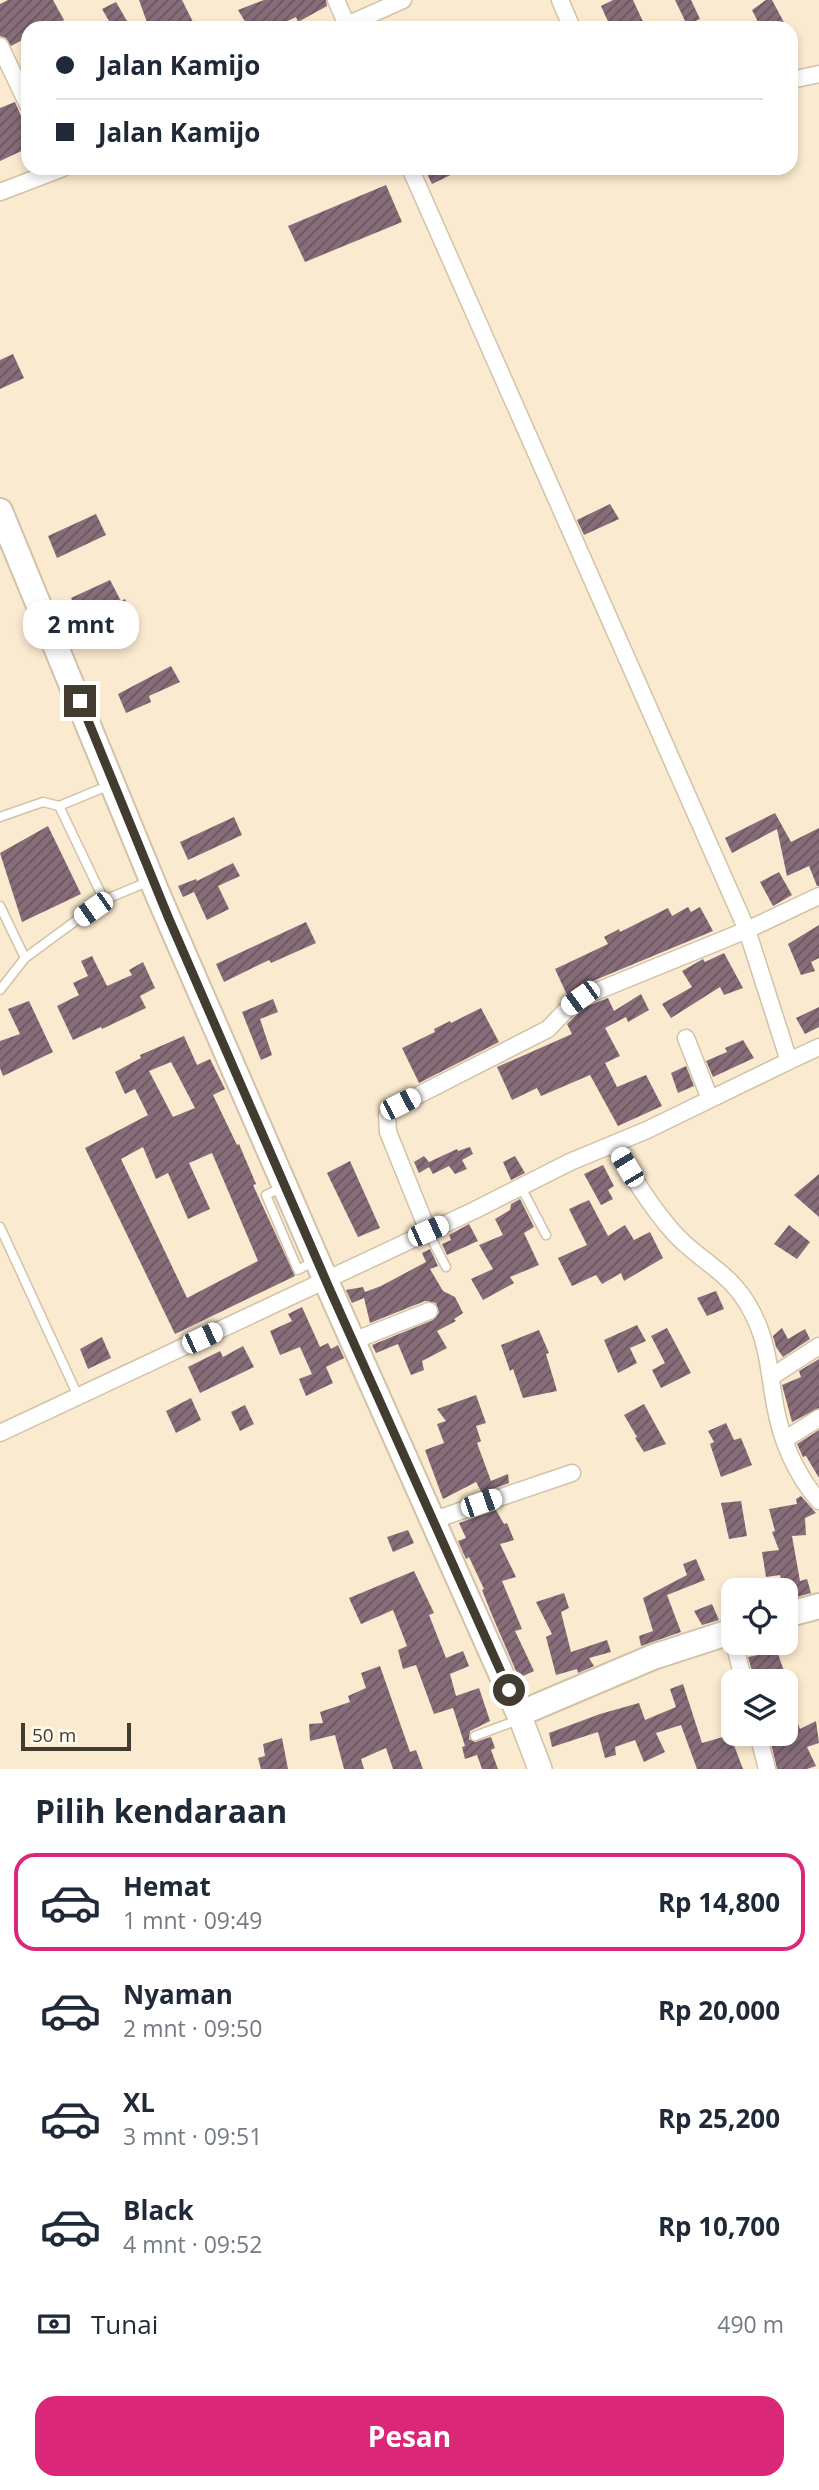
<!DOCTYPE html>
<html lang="id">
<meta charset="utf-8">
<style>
:root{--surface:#fff;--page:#f2f2f3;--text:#1f2937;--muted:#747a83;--line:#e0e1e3;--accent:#db2777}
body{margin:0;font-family:"Open Sans",sans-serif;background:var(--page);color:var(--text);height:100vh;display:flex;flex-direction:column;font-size:26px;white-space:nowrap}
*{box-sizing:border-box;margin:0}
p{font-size:23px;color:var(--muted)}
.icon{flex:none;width:38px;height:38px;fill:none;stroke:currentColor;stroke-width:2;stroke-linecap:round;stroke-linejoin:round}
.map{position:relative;height:1769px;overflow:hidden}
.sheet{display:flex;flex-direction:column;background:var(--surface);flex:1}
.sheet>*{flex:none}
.hud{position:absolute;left:21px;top:21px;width:777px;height:154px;border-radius:21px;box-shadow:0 4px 10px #0003;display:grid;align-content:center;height:154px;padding:0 35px;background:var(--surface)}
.controls{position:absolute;left:721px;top:1578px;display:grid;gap:14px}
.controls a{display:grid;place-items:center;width:77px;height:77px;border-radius:14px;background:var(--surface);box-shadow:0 4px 10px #0003;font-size:35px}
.scale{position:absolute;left:21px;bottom:18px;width:110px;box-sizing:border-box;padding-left:7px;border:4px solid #413b30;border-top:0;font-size:19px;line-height:24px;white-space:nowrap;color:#413b30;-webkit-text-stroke:5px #fff9ee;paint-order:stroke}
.end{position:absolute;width:32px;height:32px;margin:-16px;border:9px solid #413b30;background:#fff;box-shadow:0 0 0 4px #fff}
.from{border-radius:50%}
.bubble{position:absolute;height:49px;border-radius:21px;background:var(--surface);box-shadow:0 4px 10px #0003;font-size:23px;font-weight:700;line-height:49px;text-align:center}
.car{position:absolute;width:21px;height:42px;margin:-21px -10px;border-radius:9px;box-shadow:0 0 5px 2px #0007;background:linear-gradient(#fff 24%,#345 0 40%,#fff 0 76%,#345 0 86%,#fff 0)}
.hud b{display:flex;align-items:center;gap:24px;height:66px;font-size:26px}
.hud b+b{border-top:2px solid var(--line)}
.hud i{width:18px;height:18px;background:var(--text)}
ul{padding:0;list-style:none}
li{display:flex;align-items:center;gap:21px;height:98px;margin:0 14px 10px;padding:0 21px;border:4px solid transparent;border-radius:21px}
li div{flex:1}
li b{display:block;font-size:26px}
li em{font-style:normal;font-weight:700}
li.on{border-color:var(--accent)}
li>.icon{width:63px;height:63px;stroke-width:1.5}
h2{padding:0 35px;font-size:32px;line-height:84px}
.pay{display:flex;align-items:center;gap:18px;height:77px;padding:0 35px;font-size:26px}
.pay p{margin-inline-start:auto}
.button{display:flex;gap:14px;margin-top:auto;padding:14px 35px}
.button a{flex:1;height:80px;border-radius:21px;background:var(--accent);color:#fff;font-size:28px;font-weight:700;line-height:80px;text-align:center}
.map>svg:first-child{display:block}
.building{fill:url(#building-hatch);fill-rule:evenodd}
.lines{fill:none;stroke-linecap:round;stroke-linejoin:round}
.lane-casing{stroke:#d1c2a8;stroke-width:11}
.street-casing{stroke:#d1c2a8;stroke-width:19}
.secondary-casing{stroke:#d1c2a8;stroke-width:26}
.primary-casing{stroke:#d1c2a8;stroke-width:28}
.lane{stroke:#fff;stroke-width:8}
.street{stroke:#fff;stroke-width:16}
.secondary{stroke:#fff;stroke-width:23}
.primary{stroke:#fff;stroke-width:24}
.route{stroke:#413b30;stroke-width:9}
</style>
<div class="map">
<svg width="819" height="1769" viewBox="0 0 819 1769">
<defs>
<pattern id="building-hatch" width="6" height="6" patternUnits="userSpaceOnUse" patternTransform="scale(1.75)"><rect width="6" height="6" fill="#876c79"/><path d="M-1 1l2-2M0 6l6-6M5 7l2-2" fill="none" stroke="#6a565e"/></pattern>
</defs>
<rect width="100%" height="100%" fill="#faeacf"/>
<path class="building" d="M 8,0 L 53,0 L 64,20 L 47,28 L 28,28 L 28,37 L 11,46 L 6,38 L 0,36 L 0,4 Z
M 139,0 L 182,0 L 196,28 L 149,28 Z
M 264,0 L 326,0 L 327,6 L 298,22 L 296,17 L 273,28 L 249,28 L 238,10 Z
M 613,0 L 633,0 L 646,28 L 611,28 L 601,6 Z
M 675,0 L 691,0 L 700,19 L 687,25 Z
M 766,0 L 772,0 L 787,28 L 761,28 L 752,10 Z
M 116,2 L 127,21 L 113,28 L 102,9 Z
M 15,102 L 28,132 L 28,148 L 0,161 L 0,108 Z
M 424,168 L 465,168 L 432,184 Z
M 386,185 L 402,222 L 305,262 L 288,226 Z
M 13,354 L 24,378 L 0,389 L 0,360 Z
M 610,504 L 619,519 L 584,535 L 577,520 Z
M 96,514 L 106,535 L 57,558 L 48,536 Z
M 110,580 L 121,601 L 125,599 L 133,616 L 83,639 L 74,624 L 82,620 L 71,598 Z
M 171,666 L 180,682 L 149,696 L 151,702 L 126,713 L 118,694 Z
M 775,813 L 791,842 L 819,828 L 819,886 L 817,886 L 809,866 L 787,876 L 777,829 L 732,853 L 725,838 Z
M 234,817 L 242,835 L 188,860 L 180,842 Z
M 48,826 L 81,894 L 22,922 L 0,853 Z
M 233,863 L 240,876 L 218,886 L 229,909 L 207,920 L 194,892 L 183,897 L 178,886 L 196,879 L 197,881 Z
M 779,872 L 792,895 L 773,906 L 760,882 Z
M 688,907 L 691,912 L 700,907 L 713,931 L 576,988 L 567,995 L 555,969 L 608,944 L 604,937 L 619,929 L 620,932 L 668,908 L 672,916 Z
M 306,922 L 316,943 L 271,963 L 269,960 L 224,982 L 216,964 Z
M 819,925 L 819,958 L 811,962 L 815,971 L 801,975 L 788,944 Z
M 724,953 L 743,988 L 724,995 L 720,987 L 671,1018 L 662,1004 L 692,987 L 682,971 L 703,959 L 705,962 Z
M 92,956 L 107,986 L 132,975 L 129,970 L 143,962 L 155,988 L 140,996 L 146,1008 L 102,1029 L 101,1027 L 73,1040 L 57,1006 L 79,995 L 73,983 L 88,976 L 81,961 Z
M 641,994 L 649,1010 L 628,1022 L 626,1017 L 605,1028 L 620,1056 L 605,1063 L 617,1087 L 646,1075 L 662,1106 L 618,1126 L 590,1075 L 541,1096 L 537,1088 L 512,1100 L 497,1067 L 572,1034 L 567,1024 L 585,1007 L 608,998 L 614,1011 Z
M 273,999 L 278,1012 L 260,1019 L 272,1055 L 261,1060 L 242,1012 Z
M 29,1001 L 53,1052 L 3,1076 L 0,1068 L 0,1041 L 20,1034 L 8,1009 Z
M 819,1007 L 819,1027 L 805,1034 L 796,1018 Z
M 481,1008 L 499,1042 L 419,1083 L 402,1048 L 435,1032 L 434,1029 L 450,1021 L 451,1023 Z
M 184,1036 L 197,1065 L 210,1059 L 225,1089 L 213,1095 L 237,1145 L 239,1144 L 256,1184 L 253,1185 L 295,1276 L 175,1334 L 85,1148 L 148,1115 L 135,1089 L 125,1094 L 115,1072 L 141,1058 L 140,1055 ZM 171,1062 L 195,1108 L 173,1117 L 149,1071 ZM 143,1147 L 156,1179 L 168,1173 L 188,1219 L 210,1209 L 189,1163 L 212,1153 L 258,1261 L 187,1298 L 121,1159 Z
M 743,1040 L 754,1058 L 713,1077 L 706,1061 L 727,1052 L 725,1048 Z
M 686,1066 L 694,1086 L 678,1093 L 671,1073 Z
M 470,1147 L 473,1154 L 462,1160 L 467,1169 L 455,1174 L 449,1166 L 433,1174 L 429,1167 L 419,1173 L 414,1162 L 424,1156 L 429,1162 L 457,1149 L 458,1151 Z
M 515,1156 L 525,1173 L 511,1180 L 503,1162 Z
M 350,1161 L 380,1228 L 358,1237 L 327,1173 Z
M 603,1165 L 614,1186 L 608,1190 L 613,1199 L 601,1205 L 584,1174 Z
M 819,1174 L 819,1217 L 794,1195 Z
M 520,1199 L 534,1227 L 524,1233 L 539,1265 L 510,1277 L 514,1283 L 483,1300 L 471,1279 L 493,1269 L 479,1245 L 503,1235 L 495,1219 L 510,1210 L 511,1204 Z
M 589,1200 L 608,1236 L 625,1225 L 634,1240 L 650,1232 L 663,1258 L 624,1281 L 621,1273 L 602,1284 L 596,1275 L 572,1286 L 558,1258 L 587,1245 L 569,1209 Z
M 469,1224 L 478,1241 L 447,1255 L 442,1244 L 451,1240 L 449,1235 Z
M 789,1225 L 810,1242 L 797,1259 L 774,1244 Z
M 430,1249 L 438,1266 L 430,1269 L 443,1291 L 455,1297 L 463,1313 L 454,1319 L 456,1321 L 437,1331 L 447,1348 L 422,1361 L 424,1370 L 411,1375 L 398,1344 L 376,1353 L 372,1345 L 433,1320 L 439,1313 L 436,1303 L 425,1301 L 370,1323 L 364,1298 L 352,1303 L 346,1290 L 363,1287 L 365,1292 L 381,1286 L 426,1262 L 422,1253 Z
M 716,1291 L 724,1309 L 707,1316 L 697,1298 Z
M 302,1307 L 320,1347 L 328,1343 L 331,1349 L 338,1345 L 344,1358 L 326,1367 L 333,1383 L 306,1396 L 299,1379 L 312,1374 L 300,1347 L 280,1355 L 270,1331 L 292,1321 L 288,1314 Z
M 637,1325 L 646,1341 L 630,1348 L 637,1363 L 618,1373 L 604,1340 Z
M 667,1328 L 691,1373 L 661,1388 L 652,1370 L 665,1363 L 651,1336 Z
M 782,1328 L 788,1339 L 805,1329 L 810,1339 L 783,1357 L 776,1347 L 773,1336 Z
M 539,1330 L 549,1353 L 546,1354 L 557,1391 L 523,1398 L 513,1369 L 510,1371 L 501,1345 Z
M 102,1337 L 111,1358 L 88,1369 L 80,1349 Z
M 243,1346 L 254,1367 L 200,1393 L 188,1367 L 220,1351 L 223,1357 Z
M 819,1359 L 819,1408 L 792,1422 L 782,1385 L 801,1377 L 799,1371 Z
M 476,1395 L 486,1423 L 476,1426 L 481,1441 L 477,1443 L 491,1481 L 508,1474 L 509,1483 L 482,1493 L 476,1482 L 443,1499 L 425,1450 L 444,1443 L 437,1424 L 446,1421 L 437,1409 Z
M 191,1398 L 201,1420 L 176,1433 L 166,1411 Z
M 644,1404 L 666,1444 L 644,1452 L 635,1438 L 637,1437 L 624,1415 Z
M 245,1405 L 254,1424 L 240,1431 L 231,1412 Z
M 726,1423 L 734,1440 L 741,1438 L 752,1465 L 721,1477 L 710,1444 L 714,1442 L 708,1431 Z
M 819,1430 L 819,1478 L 806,1456 L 803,1457 L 797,1444 Z
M 801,1496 L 816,1513 L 805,1518 L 806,1535 L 792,1536 L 800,1581 L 807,1579 L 811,1593 L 786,1600 L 786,1591 L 784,1591 L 780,1575 L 766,1577 L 762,1552 L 779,1550 L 772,1532 L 775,1531 L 769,1509 L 797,1504 L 796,1499 Z
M 741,1501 L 747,1536 L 729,1539 L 721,1503 Z
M 496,1510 L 504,1524 L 507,1523 L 514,1540 L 500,1544 L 516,1577 L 502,1581 L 522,1629 L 515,1631 L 534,1671 L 519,1678 L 492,1615 L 482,1590 L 484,1589 L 469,1557 L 466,1559 L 458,1541 L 466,1538 L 459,1523 Z
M 408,1530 L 414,1543 L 393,1552 L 387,1537 Z
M 696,1559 L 705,1580 L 667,1595 L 681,1632 L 641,1646 L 639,1636 L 653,1631 L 643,1598 L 687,1575 L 683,1564 Z
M 414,1571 L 434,1613 L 429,1615 L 446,1658 L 463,1651 L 469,1666 L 450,1674 L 456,1696 L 479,1688 L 490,1721 L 470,1731 L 469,1739 L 475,1742 L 491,1737 L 495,1748 L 491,1750 L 498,1769 L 482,1769 L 477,1755 L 465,1759 L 462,1747 L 465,1746 L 453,1708 L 434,1714 L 416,1665 L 403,1669 L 398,1650 L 407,1646 L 393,1610 L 361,1624 L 349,1598 Z
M 564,1593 L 569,1608 L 561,1612 L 571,1652 L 607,1640 L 611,1652 L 589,1658 L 594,1666 L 578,1673 L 577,1669 L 556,1675 L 546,1637 L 552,1634 L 536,1602 Z
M 712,1604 L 719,1620 L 702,1625 L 694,1611 Z
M 777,1651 L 784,1671 L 754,1678 L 748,1657 Z
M 380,1666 L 410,1752 L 416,1750 L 423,1769 L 393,1769 L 386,1748 L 361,1759 L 364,1769 L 344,1769 L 335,1735 L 310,1741 L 309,1724 L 323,1723 L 320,1712 L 350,1702 L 348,1696 L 366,1688 L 361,1673 Z
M 683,1684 L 702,1743 L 730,1735 L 743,1769 L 697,1769 L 681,1725 L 656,1733 L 665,1752 L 644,1762 L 635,1740 L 615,1747 L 616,1755 L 605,1758 L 598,1732 L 552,1747 L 549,1733 L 600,1714 L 639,1703 L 645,1720 L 676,1707 L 670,1689 Z
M 786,1694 L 800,1729 L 816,1721 L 819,1743 L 807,1747 L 816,1766 L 807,1769 L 777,1769 L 769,1734 L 786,1734 Z
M 282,1738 L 288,1769 L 261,1769 L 258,1758 L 265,1756 L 263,1744 Z"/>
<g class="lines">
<defs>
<path id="lane" d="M 0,817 L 43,802 L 59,806 L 110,785
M 104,900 L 150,881
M 0,906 L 25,958
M 0,990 L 25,958 L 104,900 L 59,806
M 521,1187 L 546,1235
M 281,1188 L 266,1195 L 298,1270 L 314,1261
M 0,1227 L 78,1396
M 428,1232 L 446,1267
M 475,1736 L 518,1720"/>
<path id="street" d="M 336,0 L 347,25 L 342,28
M 560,0 L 572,28
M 349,28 L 347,25 L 403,0
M 0,46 L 28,105
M 791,80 L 819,74
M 410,168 L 747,930 L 580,998 L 569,1007 L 548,1029 L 393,1108 L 387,1115 L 388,1132 L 428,1231
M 0,192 L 63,168
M 686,1038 L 710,1099
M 789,1061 L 819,1047
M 613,1144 C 631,1174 650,1206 674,1233 C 701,1263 731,1271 752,1312 C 768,1342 769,1372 775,1405 C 781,1440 796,1475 819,1501
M 353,1341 L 429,1311
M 771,1377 L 819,1346
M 0,1433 L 475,1210 L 570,1162 L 647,1130 L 789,1061 L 747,930 L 819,896
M 784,1440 L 819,1418
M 434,1520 L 572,1473
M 734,1643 L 744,1682
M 758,1734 L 767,1769"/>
<path id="secondary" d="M 519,1714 L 540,1769"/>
<path id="primary" d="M 0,511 L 158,895 L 330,1290 L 519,1714 L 653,1657 L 733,1631
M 786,1615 L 819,1606"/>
</defs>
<use href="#lane" class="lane-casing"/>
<use href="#street" class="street-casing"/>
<use href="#secondary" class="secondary-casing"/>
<use href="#primary" class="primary-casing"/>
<use href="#lane" class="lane"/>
<use href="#street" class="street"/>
<use href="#secondary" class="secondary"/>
<use href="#primary" class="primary"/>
</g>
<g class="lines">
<path class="route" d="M 80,701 L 169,919 L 330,1290 L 509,1690"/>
</g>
</svg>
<div class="controls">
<a><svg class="icon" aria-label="locate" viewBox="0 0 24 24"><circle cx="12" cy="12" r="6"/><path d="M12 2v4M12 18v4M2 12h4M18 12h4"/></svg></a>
<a><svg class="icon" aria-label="layers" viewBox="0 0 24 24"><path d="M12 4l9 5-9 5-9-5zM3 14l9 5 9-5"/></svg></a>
</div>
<div class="scale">50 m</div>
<i class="end from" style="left:509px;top:1690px"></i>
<i class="end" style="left:80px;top:701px"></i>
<div class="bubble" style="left:23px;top:600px;width:116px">2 mnt</div>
<i class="car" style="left:93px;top:909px;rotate:235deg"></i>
<i class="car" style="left:580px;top:998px;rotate:234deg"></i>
<i class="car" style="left:400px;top:1104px;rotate:63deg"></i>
<i class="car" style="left:627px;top:1167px;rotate:329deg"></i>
<i class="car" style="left:428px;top:1231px;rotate:66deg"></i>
<i class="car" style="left:202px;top:1338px;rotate:65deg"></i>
<i class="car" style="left:481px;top:1503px;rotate:71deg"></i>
<div class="hud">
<b><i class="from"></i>Jalan Kamijo</b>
<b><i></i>Jalan Kamijo</b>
</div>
</div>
<section class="sheet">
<h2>Pilih kendaraan</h2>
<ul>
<li class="on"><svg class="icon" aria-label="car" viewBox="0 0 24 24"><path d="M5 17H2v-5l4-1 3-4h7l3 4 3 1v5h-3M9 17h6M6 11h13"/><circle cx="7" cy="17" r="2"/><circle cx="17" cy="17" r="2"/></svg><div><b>Hemat</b><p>1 mnt · 09:49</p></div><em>Rp 14,800</em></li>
<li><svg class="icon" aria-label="car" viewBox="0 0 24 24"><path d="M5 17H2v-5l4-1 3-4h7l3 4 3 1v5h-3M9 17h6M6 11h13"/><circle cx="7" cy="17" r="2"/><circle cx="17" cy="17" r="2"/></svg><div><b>Nyaman</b><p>2 mnt · 09:50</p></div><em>Rp 20,000</em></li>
<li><svg class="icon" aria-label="car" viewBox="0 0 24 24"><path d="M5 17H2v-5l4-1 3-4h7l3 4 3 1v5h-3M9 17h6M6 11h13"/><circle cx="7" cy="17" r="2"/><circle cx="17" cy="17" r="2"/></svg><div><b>XL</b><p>3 mnt · 09:51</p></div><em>Rp 25,200</em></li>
<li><svg class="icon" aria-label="car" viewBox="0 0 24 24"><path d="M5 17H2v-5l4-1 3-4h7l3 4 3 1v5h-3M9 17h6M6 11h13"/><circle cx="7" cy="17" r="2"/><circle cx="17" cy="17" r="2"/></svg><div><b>Black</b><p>4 mnt · 09:52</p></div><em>Rp 10,700</em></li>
</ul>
<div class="pay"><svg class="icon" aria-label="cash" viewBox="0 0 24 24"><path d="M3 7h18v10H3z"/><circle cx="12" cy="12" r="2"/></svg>Tunai<p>490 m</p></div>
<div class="button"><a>Pesan</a></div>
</section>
